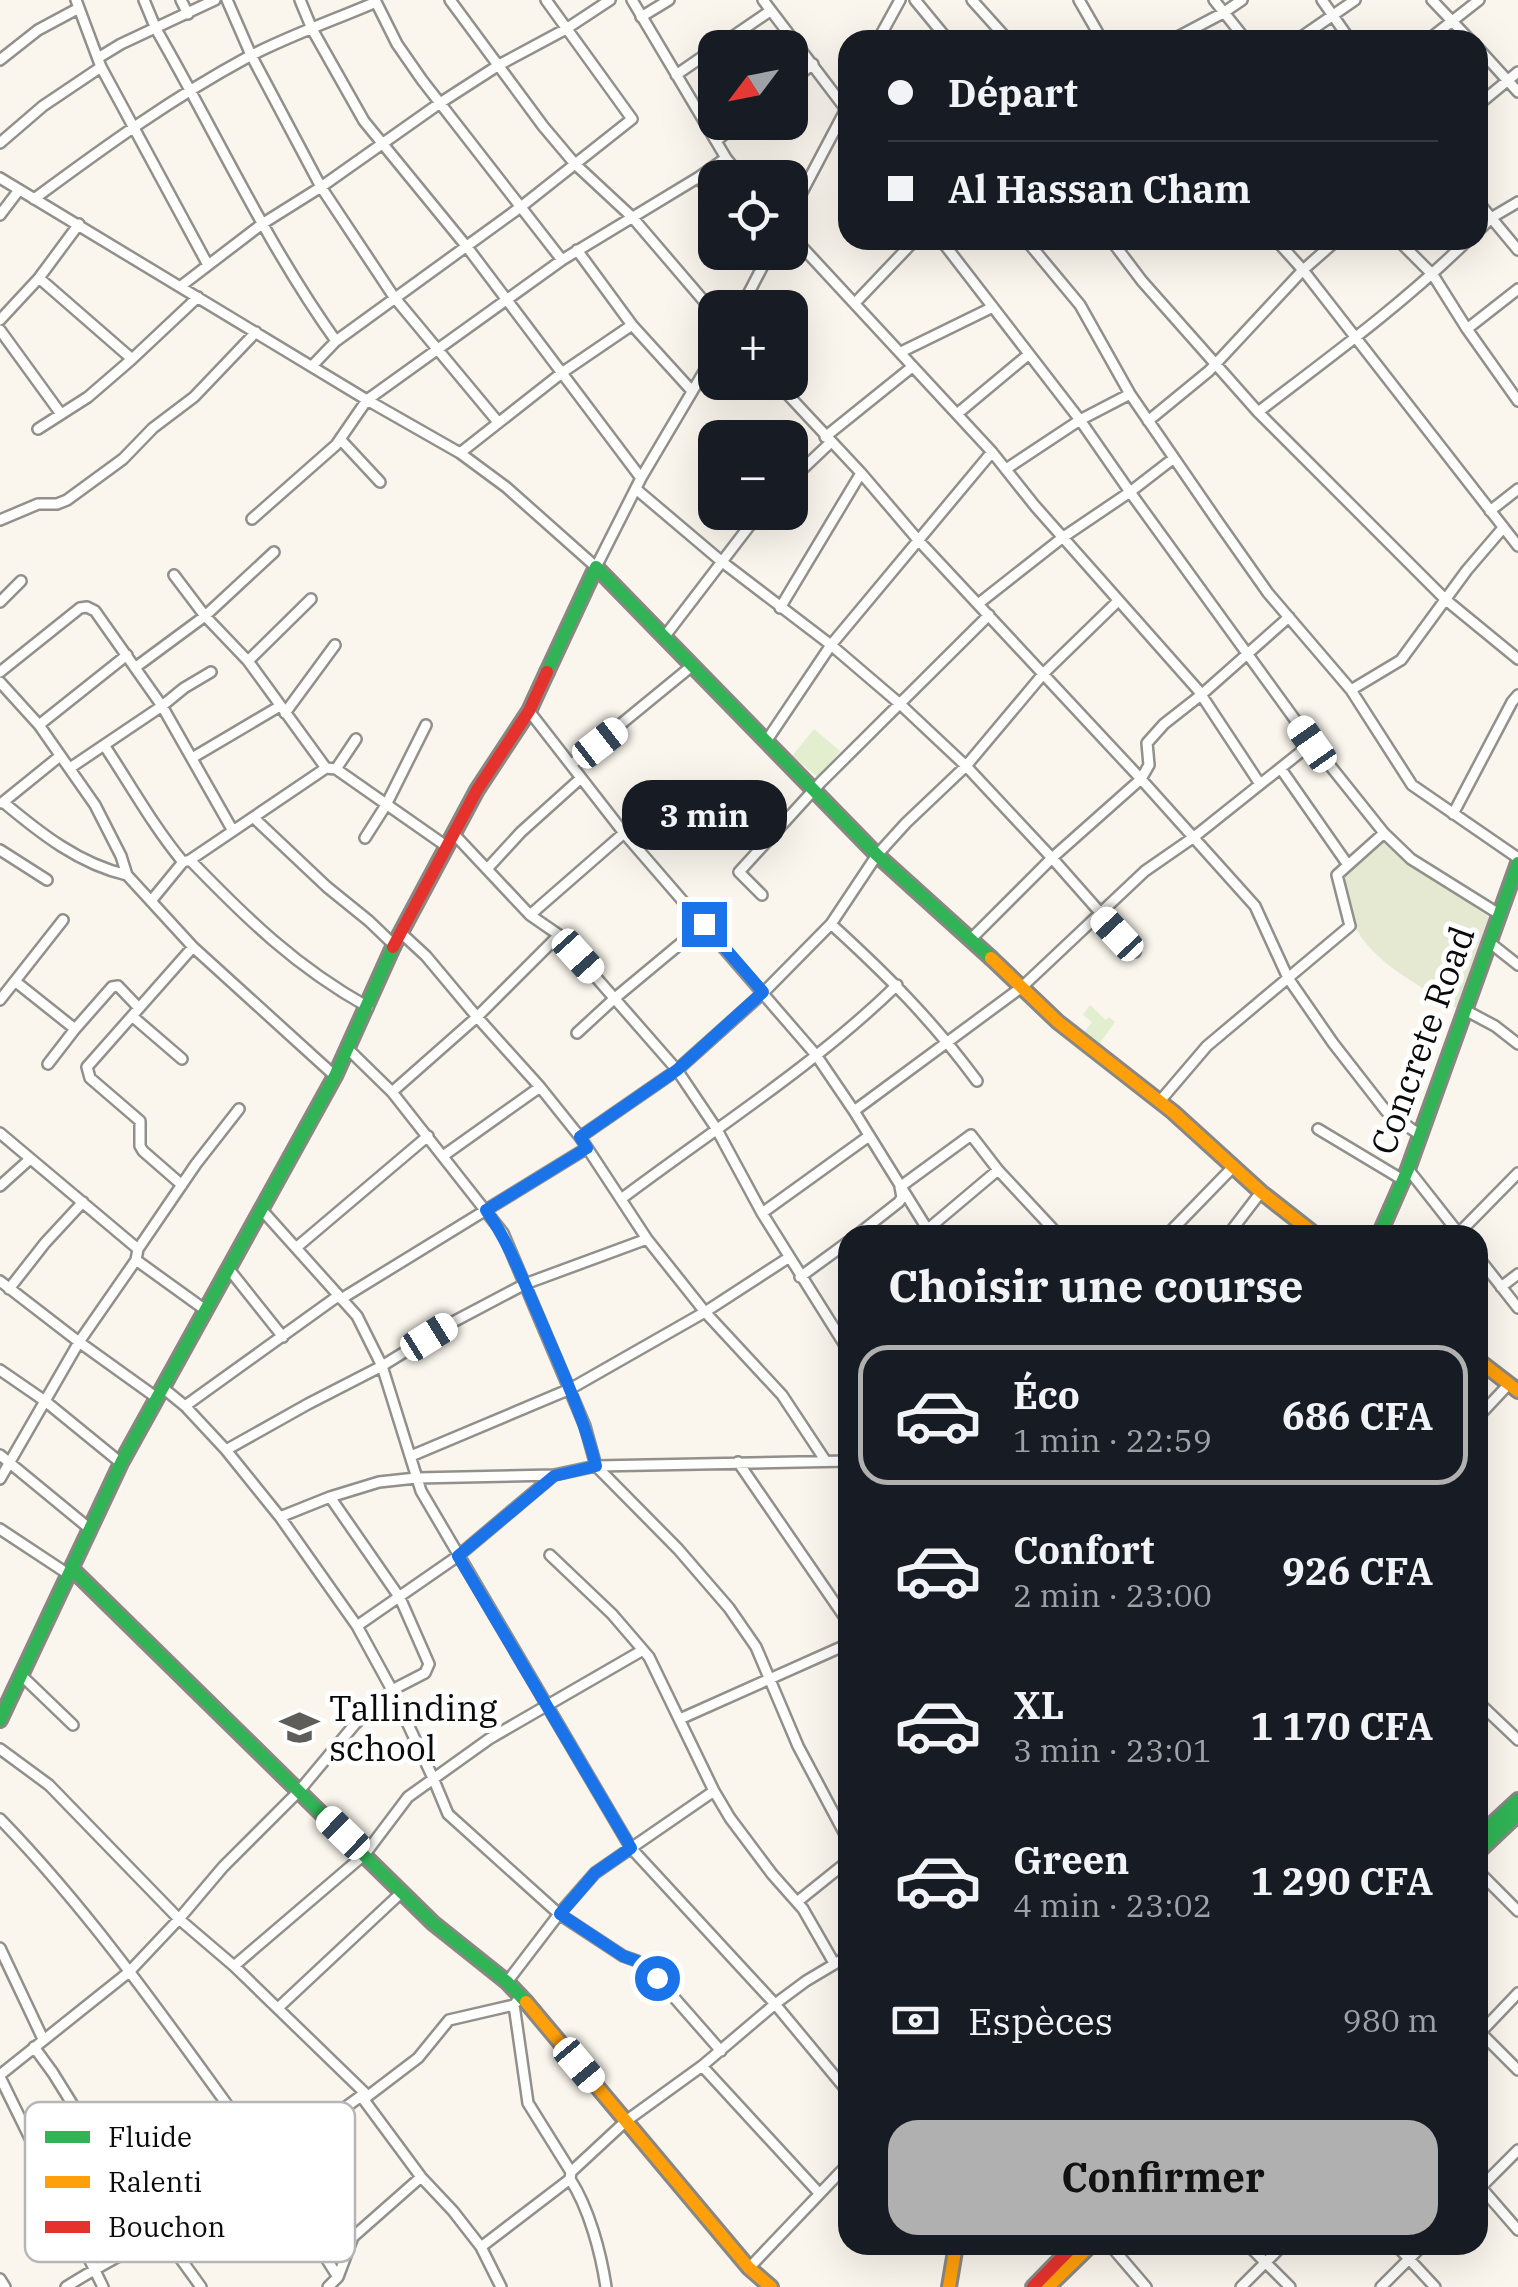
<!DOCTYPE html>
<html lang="fr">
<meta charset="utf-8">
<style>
:root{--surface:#171b24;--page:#20242c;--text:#f1f3f6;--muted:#9ea1a6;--line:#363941;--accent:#afb0af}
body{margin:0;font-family:"IBM Plex Serif",serif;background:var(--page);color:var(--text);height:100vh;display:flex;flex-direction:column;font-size:38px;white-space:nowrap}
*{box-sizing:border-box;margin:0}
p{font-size:32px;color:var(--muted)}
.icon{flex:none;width:55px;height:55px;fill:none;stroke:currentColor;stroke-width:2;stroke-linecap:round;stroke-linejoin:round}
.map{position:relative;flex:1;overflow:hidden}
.details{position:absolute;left:838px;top:1225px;width:650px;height:1030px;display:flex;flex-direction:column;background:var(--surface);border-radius:30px;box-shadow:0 10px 40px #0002}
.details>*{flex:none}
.guide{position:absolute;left:838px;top:30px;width:650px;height:220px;border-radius:30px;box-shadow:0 10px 40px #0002;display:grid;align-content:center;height:220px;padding:0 50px;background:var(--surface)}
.needle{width:65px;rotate:238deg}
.buttons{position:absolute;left:698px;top:30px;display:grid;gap:20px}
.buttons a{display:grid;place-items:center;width:110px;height:110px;border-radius:20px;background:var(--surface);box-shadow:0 10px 40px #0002;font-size:50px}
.end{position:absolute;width:45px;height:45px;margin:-22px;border:12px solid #1a73e8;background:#fff;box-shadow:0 0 0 5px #fff}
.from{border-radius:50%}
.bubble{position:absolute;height:70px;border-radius:30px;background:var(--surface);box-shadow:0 10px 40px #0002;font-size:32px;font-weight:700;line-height:70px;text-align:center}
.car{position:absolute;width:30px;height:60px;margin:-30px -15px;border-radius:12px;box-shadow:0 0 8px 2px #0007;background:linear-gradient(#fff 24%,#345 0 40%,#fff 0 76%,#345 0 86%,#fff 0)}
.guide b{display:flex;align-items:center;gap:35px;height:95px;font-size:38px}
.guide b+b{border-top:2px solid var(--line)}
.guide i{width:25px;height:25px;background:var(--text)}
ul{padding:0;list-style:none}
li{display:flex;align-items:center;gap:30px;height:140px;margin:0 20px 15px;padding:0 30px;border:5px solid transparent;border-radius:30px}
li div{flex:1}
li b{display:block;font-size:38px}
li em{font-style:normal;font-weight:700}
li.current{border-color:var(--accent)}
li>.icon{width:90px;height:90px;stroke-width:1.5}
h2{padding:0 50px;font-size:45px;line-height:120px}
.pay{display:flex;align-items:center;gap:25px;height:110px;padding:0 50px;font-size:38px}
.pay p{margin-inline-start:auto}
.cta{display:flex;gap:20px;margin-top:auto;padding:20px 50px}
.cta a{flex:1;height:115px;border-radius:30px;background:var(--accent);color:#111;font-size:40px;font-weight:700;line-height:115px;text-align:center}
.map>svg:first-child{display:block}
.green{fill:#e3eece}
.cemetery{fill:#e6e9d2}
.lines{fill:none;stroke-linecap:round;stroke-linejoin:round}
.street-casing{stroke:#92908c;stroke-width:14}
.fast-casing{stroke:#898783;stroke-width:18}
.slow-casing{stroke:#898783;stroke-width:18}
.jam-casing{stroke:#898783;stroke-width:18}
.street{stroke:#fefefc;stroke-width:9}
.fast{stroke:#30b455;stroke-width:12}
.slow{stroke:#ff9f0a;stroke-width:12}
.jam{stroke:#e5322d;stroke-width:12}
.route{stroke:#1a73e8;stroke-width:12}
.labels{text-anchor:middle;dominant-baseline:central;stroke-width:10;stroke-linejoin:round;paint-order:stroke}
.street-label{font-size:35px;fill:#0a0a0a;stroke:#fff}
.poi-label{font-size:35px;fill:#0a0a0a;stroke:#fff;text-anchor:start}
.key{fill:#fff;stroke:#b6b6b6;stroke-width:2.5}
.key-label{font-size:28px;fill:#0a0a0a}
</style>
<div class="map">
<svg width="1518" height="2287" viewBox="0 0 1518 2287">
<rect width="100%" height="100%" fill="#faf6ed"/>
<path class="green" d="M 814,729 L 840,751 L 819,778 L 792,756 Z
M 1090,1005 L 1106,1020 L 1109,1017 L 1115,1022 L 1098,1046 L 1082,1035 L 1092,1022 L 1083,1015 Z"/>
<path class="cemetery" d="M 1381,841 L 1490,918 L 1458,1009 C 1425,989 1369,961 1354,924 C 1348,909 1345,893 1340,878 Z"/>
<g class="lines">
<defs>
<path id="street" d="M 76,0 L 101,67 L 208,265
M 144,0 L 156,29 C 216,133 266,243 336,341
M 181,0 L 188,14
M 227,0 L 251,55 L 321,187 L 394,297 L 498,422
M 300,0 L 312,29 L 364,121 L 467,247 L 641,478
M 375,0 L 397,44 L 422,80 L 562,260
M 450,0 L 543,126 L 575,164 L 632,217 L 715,314
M 632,0 L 726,158 L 742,178
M 763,0 L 848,112
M 915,0 L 948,40
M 972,0 L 1008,40
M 1079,0 L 1102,40
M 1214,0 L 1246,40
M 1322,0 L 1350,40
M 1432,0 L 1470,40
M 641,17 L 669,0
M 878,40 L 900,0
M 1172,40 L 1223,13 L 1242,0
M 1297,40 L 1355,0
M 1428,40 L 1479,0
M 716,48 L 770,11
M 1478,48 L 1518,92
M 98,58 L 121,44 L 215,0
M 0,60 L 38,30 L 79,8
M 676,75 L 715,48
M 790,82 L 813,64
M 1478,105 L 1518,72
M 716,141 L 739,122
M 0,143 L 43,106 L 101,67
M 699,177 L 715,202
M 0,178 L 367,400 L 460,453 L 506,487 L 596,567 L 641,478 L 715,353
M 34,199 C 103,148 172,98 248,57 C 288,36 334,20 376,2
M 1478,202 L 1518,250
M 0,215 L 19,190
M 790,215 L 847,107
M 1478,231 L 1491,218 L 1518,202
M 790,234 L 992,452 L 1035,506 L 1198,690 L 1260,784
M 941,240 L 1080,420 L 1130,492 L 1312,743 L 1384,833 L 1411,859 L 1499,914
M 1026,240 L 1080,305 L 1130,394 L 1218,522 L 1268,593 L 1351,690 L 1412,785 L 1518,858
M 1111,240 L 1142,281 L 1258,412 L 1446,600 L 1518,659
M 1276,240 L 1303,270 L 1518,546
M 1398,240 L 1433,275 L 1467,329 L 1518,401
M 577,250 L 632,325 L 692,391
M 749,252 L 760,269
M 39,278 L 132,359
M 181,286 L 262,224 L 321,187 L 440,103 L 499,65 L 566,29 L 610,0
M 855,303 L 915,240
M 741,308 L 770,252
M 0,320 L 39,278 L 79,224
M 1467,329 L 1518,289
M 0,330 L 61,414
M 901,352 L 993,307
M 312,366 L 336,341 L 522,206 L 632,119 L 546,0
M 776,382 L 861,473 L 919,541 L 1141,779 L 1255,906 L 1288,978 L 1333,1043 L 1386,1111 L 1420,1135
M 1258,412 C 1330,357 1403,304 1468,240
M 957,414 L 1029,354
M 1148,421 L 1209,371 L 1303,270 L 1337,240
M 38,429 L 88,397 L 132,359 L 198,297
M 825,437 L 912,367
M 340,439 L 380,482
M 460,453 L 563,372 L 632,325
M 1006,469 L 1080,420 L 1130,394
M 790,481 L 830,443
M 636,489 L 721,561 L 831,645 L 900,704 L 966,766 L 1052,858 L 1135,952
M 1490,511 L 1518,489
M 252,519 L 336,445 L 367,400 L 562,260 L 699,177 L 726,158
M 0,520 L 38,504 L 57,504 L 67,500 L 123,459 L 153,428 L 194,397 L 256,332
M 174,575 L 205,616 L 248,661 L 326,768 L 336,769 L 446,846
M 0,602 L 21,581
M 978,604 L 1062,538 L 1130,492 L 1174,458
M 780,608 L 861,473
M 665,636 L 760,512
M 248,661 L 311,599
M 136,667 L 205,616 L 274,552
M 0,672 L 80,608 L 87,607 L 95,611 L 162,706 L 233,831
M 0,682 L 39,725 L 95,805 L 121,856 L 127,875 L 193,947 L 335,1076
M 1351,690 L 1401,660 L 1467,570 L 1503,528
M 529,711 L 624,833 L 816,1055 L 854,1111 L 931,1235
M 285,713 L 335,645
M 39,725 L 127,655
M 767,740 L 831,645 L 992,452
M 104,745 C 130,784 153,826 183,862
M 192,758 L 280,706
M 571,765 L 693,665
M 70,768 L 162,706 L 184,688 L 211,672
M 336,769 L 356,739
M 1281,769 L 1348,865
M 3,802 C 40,833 79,864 127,875
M 2,803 L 60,756
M 1453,814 L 1512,702 L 1518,695
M 254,818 L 327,887 L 369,921 L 394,945
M 453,833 L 530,915 L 559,935 L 677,1070 L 716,1128 L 762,1213 L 848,1350
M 365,838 L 386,805 L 426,725
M 0,850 L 47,880
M 190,860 C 246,918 296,967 368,1007
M 487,869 L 521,832 L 581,778
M 762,895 L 739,872 L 821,782 L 989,615
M 151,901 L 183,862 L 190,860 L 326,768
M 530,915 L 624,833
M 831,924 C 887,975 932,1020 977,1081
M 400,932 L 426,956 L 477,1017 L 540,1087 L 580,1137 L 647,1239 L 705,1312 L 782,1395 L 825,1460
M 971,939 L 1052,858 L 1141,779 L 1149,765 L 1147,743 L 1164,724 L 1201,695 L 1289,617
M 1489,942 L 1518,965
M 16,982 L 75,1029
M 0,1000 L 63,920
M 1465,1010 L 1495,1026 L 1518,1044
M 132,1016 L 182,1059
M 577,1033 L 615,998 L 704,924
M 348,1049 L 392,1092 L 503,1233 L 585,1426 L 596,1466 L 678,1549 L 729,1608 L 756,1647 L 798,1746 L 848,1840
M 48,1064 L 75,1029 L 112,987 L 118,986 L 139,1008
M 392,1092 L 477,1017 L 559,935
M 1160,1101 L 1207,1046 L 1350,926 L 1337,875 L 1384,833
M 854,1111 L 1022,987 L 1145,871 L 1194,837 L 1312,743
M 1318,1129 L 1403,1180
M 0,1133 L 138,1249
M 580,1137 L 677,1070 L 763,993 L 831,924 L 877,855 L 906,823 L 966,766 L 1044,673 L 1117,602
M 443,1156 L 540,1087
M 1408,1169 L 1460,1235
M 182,1185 L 143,1151 L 140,1146 L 140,1121 L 90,1078 L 87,1067 L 193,947
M 0,1186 L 30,1159
M 621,1199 C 714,1129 814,1066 897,985
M 261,1209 L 357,1316 L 382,1366 L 421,1491 L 631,1848 L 775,2004 L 848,2092
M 762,1213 L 869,1136
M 928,1229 L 998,1170
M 1459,1233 L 1518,1173
M 857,1235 L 899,1202 L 902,1197 L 900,1187 L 971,1135 L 998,1170 L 1053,1229 L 1045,1235
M 1167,1235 L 1234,1166
M 1228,1235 L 1261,1192
M 297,1247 L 428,1136
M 1478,1257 L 1518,1308
M 136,1260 L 204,1309
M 228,1268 L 283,1337
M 800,1277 L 848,1242
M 0,1281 L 79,1342 L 157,1398
M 1501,1287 L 1518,1274
M 9,1289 L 45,1243 L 83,1202
M 341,1299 L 587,1148
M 0,1370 L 45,1401 L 121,1463
M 163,1388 L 185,1406 L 226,1450 L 280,1517 L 357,1626 L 392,1690 L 433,1778 L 448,1814 L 559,1914 L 623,1956 L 637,1961 L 657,1978 L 721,2051
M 185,1406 L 338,1296
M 1478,1417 L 1509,1384
M 226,1450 L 308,1404 L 382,1366 L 453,1322 L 525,1284 L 647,1239
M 0,1455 L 90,1529
M 411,1456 L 570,1389 L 705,1312 L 788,1258
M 738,1462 L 848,1622
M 0,1479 L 79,1342 L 136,1260 L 138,1249 L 196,1164 L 239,1109
M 280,1517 L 330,1497 L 379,1482 L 416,1478 L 554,1475 L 596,1466 L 848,1461
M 0,1529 L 68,1574
M 550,1555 L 612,1614 L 649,1657 L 714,1791 L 730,1818 L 772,1874 L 803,1909 L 834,1963
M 357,1626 L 458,1556 L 553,1476
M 21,1675 L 73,1725
M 1478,1702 L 1518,1740
M 680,1719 L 848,1644
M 0,1749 L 49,1785 L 179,1919 L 234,1966 L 368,2096
M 0,1819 C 100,1922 181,2042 265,2157 L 266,2164 L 338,2277
M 1478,1871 L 1518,1911
M 797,1902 L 848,1861
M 0,1948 L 43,2039
M 234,1966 L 365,1854 L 408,1797 L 489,1739 L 643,1650
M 507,1982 L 559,1914 L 595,1873 L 714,1791
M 514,2005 L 528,2103 L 571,2172 L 570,2179 C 589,2208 601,2253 606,2287
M 278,2008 L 402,1892
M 1479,2031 L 1518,2070
M 1478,2035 L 1518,1993
M 34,2047 L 53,2073 L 94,2139 L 201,2287
M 702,2066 L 819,2193
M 0,2075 L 129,1972 L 179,1919 L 223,1867 L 299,1791 L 355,1724 L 392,1690 L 425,1673 L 429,1664 L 400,1598 L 330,1497
M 0,2077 L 103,2287
M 361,2096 L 421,2177 L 453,2211 L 481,2247 L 501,2287
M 45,2170 L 94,2139
M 571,2172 L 626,2121 L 702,2066 L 775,2004 L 806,1981 L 848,1956
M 1478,2184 L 1518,2230
M 1478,2190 L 1518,2150
M 1110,2245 L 1146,2287
M 1248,2245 L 1290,2287
M 1396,2245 L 1435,2287
M 481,2247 L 570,2179
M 749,2268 L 848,2164
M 0,2279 L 5,2287
M 66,2287 C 97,2267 129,2251 161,2233 C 230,2192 296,2143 361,2096 L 368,2096 L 418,2058 L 449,2020 L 514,2005 L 521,1996
M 328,2287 L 338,2277 L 353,2237 L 421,2177
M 1241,2287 L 1283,2245
M 1381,2287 L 1423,2245"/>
<path id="fast" d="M 547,672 L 596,567 L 877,855 L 991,958
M 1379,1235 L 1408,1169 L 1518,863
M 71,1568 L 433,1923 L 507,1982 L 526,2002
M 0,1720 L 121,1463 L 335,1076 L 393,947
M 1478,1837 L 1518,1800
M 1478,1852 L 1518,1814"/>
<path id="slow" d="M 991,958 L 1058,1022 L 1173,1112 L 1261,1192 L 1316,1235
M 1478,1360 L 1518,1391
M 526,2002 L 749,2268 L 771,2287
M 949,2287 L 956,2245
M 1048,2287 L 1091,2245"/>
<path id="jam" d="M 393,947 L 477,790 L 529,711 L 547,672
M 1033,2287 L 1074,2245"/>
</defs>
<use href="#street" class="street-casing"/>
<use href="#fast" class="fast-casing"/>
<use href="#slow" class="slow-casing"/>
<use href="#jam" class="jam-casing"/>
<use href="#street" class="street"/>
<use href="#fast" class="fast"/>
<use href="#slow" class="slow"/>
<use href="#jam" class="jam"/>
</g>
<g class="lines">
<path class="route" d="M 657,1978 L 637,1961 L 623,1956 L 560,1914 L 595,1873 L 631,1848 L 458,1556 L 554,1476 L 596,1466 C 583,1415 561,1369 541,1321 C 524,1283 510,1244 486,1210 L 587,1148 L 580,1137 L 677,1070 L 763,992 L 704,924"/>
</g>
<defs>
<symbol id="school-bare" viewBox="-9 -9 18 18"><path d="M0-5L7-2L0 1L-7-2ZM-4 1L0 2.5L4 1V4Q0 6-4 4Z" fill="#5e5d59" stroke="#fff" stroke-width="2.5" paint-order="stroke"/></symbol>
</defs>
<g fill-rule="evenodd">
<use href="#school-bare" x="272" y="1700" width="55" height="55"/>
</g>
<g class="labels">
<g class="street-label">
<text transform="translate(1422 1040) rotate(-70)">Concrete Road</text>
</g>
<g class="poi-label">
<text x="329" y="1708">Tallinding<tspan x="329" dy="40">school</tspan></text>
</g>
</g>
<rect x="25" y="2102" width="330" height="160" rx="15" class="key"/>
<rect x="45" y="2131" width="45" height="12" fill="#30b455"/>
<rect x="45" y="2176" width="45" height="12" fill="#ff9f0a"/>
<rect x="45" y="2221" width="45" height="12" fill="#e5322d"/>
<g class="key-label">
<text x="108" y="2147">Fluide</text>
<text x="108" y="2192">Ralenti</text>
<text x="108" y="2237">Bouchon</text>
</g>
</svg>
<div class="buttons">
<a><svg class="needle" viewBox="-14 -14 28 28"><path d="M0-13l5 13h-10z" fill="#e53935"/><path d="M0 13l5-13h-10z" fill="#9ea1a6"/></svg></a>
<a><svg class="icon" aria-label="locate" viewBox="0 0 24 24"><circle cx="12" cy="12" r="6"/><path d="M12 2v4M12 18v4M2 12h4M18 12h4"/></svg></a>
<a>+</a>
<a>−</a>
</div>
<i class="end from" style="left:657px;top:1978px"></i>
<i class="end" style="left:704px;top:924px"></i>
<div class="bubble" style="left:622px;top:780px;width:165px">3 min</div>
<i class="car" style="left:600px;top:743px;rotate:52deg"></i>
<i class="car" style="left:1312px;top:744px;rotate:325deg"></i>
<i class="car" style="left:1117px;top:934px;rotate:317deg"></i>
<i class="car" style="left:578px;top:956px;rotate:138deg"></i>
<i class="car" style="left:429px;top:1337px;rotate:58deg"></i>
<i class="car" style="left:343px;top:1833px;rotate:314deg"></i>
<i class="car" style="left:579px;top:2065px;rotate:140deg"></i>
<div class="guide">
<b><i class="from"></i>Départ</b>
<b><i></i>Al Hassan Cham</b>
</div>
<section class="details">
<h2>Choisir une course</h2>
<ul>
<li class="current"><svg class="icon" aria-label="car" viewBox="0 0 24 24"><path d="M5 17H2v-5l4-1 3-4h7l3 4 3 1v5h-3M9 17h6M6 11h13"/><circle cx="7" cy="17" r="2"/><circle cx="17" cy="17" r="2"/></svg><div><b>Éco</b><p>1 min · 22:59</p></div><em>686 CFA</em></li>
<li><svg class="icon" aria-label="car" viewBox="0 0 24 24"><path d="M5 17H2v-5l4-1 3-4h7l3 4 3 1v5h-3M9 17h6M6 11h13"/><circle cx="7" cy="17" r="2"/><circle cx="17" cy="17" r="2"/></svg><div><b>Confort</b><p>2 min · 23:00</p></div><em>926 CFA</em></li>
<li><svg class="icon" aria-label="car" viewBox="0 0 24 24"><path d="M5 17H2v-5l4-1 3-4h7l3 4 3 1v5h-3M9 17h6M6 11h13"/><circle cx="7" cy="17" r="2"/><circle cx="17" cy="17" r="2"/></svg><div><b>XL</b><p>3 min · 23:01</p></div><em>1 170 CFA</em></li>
<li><svg class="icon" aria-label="car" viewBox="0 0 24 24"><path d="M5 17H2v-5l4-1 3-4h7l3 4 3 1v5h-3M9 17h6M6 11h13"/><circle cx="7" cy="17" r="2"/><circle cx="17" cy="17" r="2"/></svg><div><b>Green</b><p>4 min · 23:02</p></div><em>1 290 CFA</em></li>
</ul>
<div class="pay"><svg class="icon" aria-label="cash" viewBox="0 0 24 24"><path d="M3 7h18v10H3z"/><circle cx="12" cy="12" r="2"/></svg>Espèces<p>980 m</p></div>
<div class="cta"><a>Confirmer</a></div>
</section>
</div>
